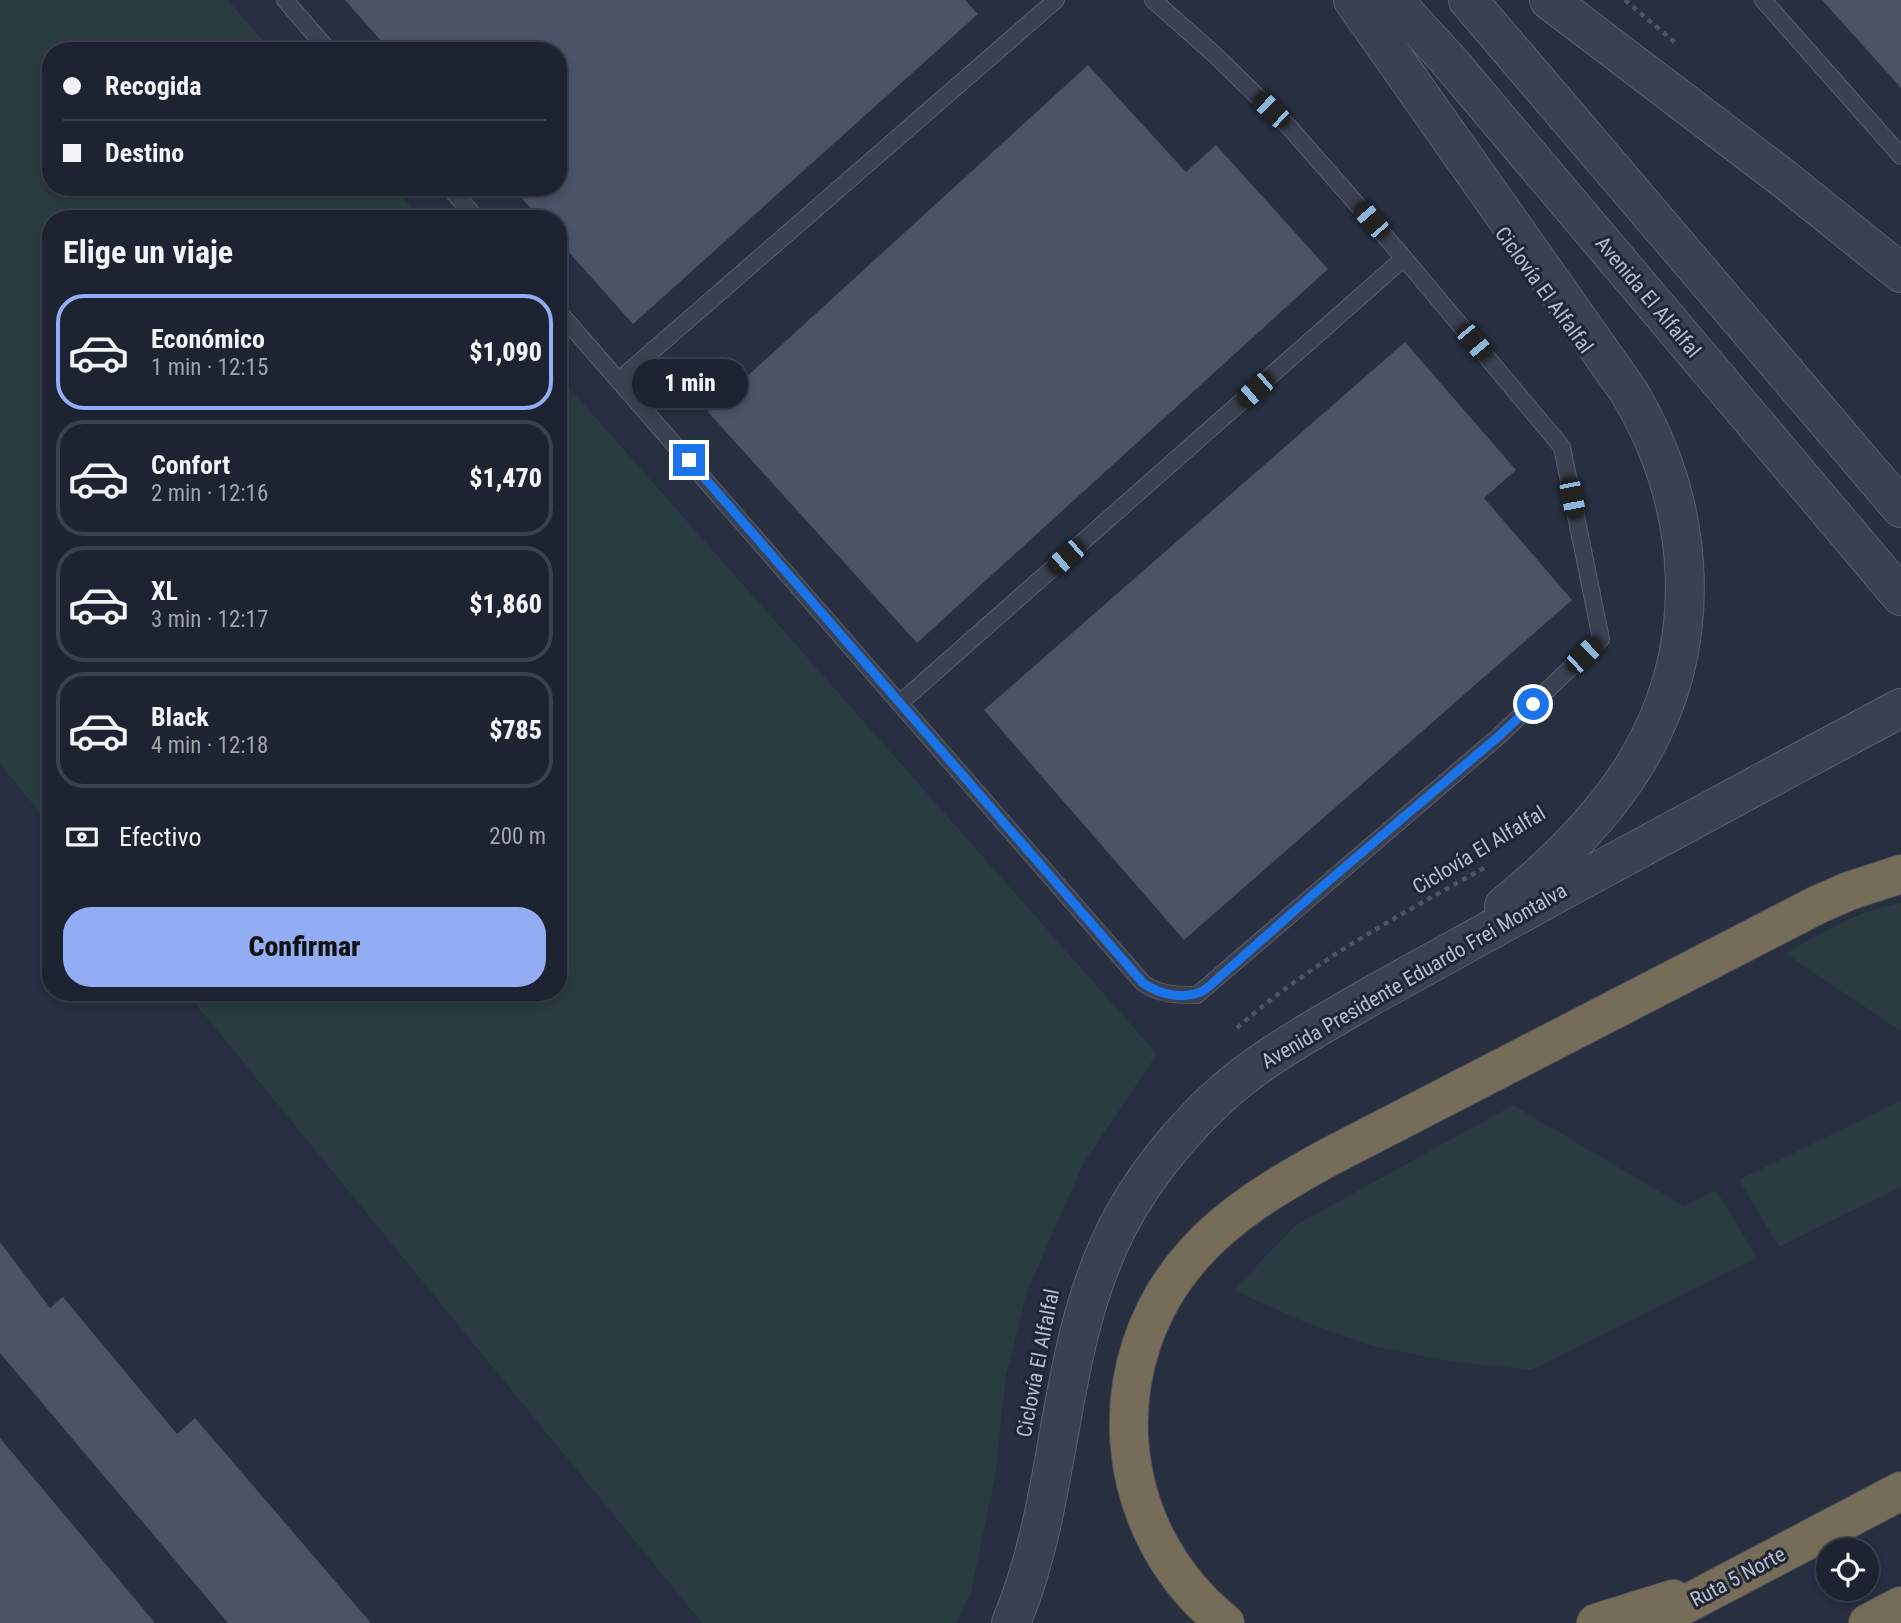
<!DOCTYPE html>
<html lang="es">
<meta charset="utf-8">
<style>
:root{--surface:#1d2330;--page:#252b38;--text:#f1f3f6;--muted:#a0a4ab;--line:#3b404c;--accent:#92adf4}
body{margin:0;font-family:"Roboto Condensed",sans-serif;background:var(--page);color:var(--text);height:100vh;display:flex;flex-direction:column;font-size:26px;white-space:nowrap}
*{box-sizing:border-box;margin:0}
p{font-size:23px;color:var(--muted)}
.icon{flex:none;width:38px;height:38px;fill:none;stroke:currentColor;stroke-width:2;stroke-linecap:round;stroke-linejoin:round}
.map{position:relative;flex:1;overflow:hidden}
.drawer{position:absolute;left:42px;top:210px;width:525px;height:791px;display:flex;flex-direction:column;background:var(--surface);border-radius:28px;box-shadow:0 4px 10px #0003,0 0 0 2px var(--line)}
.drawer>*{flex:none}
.guide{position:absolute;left:42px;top:42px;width:525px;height:154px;border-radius:28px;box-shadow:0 4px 10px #0003,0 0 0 2px var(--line);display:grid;align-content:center;height:154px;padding:0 21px;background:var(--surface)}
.fabs{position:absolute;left:1816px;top:1538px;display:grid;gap:14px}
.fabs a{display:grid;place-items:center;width:63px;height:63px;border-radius:50%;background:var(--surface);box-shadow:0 4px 10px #0003,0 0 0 2px var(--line);font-size:35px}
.end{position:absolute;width:32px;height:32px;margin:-16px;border:9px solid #1a73e8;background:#fff;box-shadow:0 0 0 4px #fff}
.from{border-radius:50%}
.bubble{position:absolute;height:49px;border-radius:24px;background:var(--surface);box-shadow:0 4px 10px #0003,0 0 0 2px var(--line);font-size:23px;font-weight:800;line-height:49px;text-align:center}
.car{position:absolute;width:21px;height:42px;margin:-21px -10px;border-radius:9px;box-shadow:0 0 5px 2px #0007;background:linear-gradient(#222 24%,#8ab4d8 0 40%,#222 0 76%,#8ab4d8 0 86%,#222 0)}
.guide b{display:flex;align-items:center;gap:24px;height:66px;font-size:26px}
.guide b+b{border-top:2px solid var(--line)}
.guide i{width:18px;height:18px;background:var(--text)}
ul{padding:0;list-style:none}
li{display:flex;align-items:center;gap:21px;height:116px;margin:0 14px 10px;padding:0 7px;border:4px solid var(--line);border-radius:28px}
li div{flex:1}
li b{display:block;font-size:26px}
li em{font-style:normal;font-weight:800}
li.current{border-color:var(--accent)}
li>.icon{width:63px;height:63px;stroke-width:1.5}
h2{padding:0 21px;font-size:32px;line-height:84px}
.pay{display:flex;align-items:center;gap:18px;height:77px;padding:0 21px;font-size:26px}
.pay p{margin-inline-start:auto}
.button{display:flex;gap:14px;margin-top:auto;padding:14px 21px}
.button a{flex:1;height:80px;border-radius:28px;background:var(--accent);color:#111;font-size:28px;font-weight:800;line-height:80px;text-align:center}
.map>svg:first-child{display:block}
.green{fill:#293b41}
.building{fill:#4b5367}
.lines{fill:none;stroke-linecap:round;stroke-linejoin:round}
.service-casing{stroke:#595f6d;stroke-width:18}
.tertiary-casing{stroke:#595f6d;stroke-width:40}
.motorway-casing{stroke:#464c5a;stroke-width:40}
.path{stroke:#47585e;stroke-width:4.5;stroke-dasharray:5 5;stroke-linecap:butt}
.service{stroke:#3b4150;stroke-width:16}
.tertiary{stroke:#3b4150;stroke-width:38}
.motorway{stroke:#756d58;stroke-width:38}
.route{stroke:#1a73e8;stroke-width:9}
.labels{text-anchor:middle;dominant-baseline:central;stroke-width:6;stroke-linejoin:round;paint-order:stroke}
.street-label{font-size:21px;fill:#b7bdca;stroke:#202635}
</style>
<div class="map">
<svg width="1901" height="1623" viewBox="0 0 1901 1623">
<rect width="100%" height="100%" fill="#272f40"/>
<path class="green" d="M 0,0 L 228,0 L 272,51 L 51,51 L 51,187 L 393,187 L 421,219 L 51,219 L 51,826 L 0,764 Z
M 558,375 L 1157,1054 L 1083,1164 L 1026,1294 L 1006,1376 L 995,1477 L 971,1592 L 956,1623 L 702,1623 L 186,992 L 558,992 Z
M 1901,903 L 1901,1031 L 1786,954 C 1822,932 1859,910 1901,903 Z
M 1901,1100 L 1901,1187 L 1779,1247 L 1739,1180 Z
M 1513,1105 L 1684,1206 L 1716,1190 L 1757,1258 L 1531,1370 L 1448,1361 L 1372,1346 L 1302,1321 L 1233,1290 L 1296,1225 Z"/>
<path class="building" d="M 345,0 L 965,0 L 978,14 L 633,324 L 558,240 L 558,219 L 540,219 L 512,187 L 558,187 L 558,51 L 390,51 Z
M 1822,0 L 1901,0 L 1901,88 Z
M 1088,65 L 1186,172 L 1216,145 L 1328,269 L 917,643 L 708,412 Z
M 1405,342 L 1516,470 L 1484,498 L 1572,600 L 1184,940 L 984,710 Z
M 0,1242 L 50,1308 L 63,1297 L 177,1434 L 195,1418 L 371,1623 L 228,1623 L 0,1353 Z
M 0,1438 L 155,1623 L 0,1623 Z"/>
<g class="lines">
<defs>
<path id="service" d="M 285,0 L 329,51
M 1763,0 L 1901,156
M 449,187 L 477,219
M 558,311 L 1143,983 C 1160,995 1177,995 1197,995 L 1499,736 L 1601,639 L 1562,447 L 1404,258 L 1290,128 L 1215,55 L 1153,0
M 619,380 L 1056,0
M 900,703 L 1404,258"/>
<path id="tertiary" d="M 1353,0 L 1629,392 C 1698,508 1707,648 1634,766 C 1601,819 1553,866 1504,906
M 1393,0 L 1449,61 L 1901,596
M 1468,0 L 1901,508
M 1549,0 L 1783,178 L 1901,273
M 1011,1623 C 1065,1494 1054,1353 1117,1228 C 1147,1169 1201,1106 1254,1068 C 1291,1041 1332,1019 1371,996 C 1435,960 1499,925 1563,890 C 1676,829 1788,768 1901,708"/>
<path id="motorway" d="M 1225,1623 C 1110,1531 1096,1363 1194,1254 C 1230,1213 1280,1184 1327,1158 L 1817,905 L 1849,891 L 1901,874
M 1596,1623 L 1673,1599
M 1650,1623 L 1901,1491
M 1868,1623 L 1901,1606"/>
</defs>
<use href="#service" class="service-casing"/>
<use href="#tertiary" class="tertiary-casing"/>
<use href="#motorway" class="motorway-casing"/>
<path class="path" d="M 1625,0 L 1678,45
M 1237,1028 C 1311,962 1398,916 1484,868"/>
<use href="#service" class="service"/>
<use href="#tertiary" class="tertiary"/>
<use href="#motorway" class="motorway"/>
</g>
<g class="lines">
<path class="route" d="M 689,460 L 1143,983 C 1160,995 1187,1001 1206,989 L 1325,884 L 1499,736 L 1533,704"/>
</g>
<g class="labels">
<g class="street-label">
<text transform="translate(1544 290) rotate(54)">Ciclovía El Alfalfal</text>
<text transform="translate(1648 297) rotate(50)">Avenida El Alfalfal</text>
<text transform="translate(1479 850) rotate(-31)">Ciclovía El Alfalfal</text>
<text transform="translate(1414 976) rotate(-30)">Avenida Presidente Eduardo Frei Montalva</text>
<text transform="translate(1038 1363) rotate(-79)">Ciclovía El Alfalfal</text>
<text transform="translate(1738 1577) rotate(-28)">Ruta 5 Norte</text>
</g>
</g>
</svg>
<div class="fabs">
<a><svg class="icon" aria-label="locate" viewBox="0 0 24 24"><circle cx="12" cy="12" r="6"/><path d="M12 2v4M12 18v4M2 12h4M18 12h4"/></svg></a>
</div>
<i class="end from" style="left:1533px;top:704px"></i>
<i class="end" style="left:689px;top:460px"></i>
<div class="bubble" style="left:632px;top:359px;width:116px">1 min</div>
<i class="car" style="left:1271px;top:110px;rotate:314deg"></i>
<i class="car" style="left:1371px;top:220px;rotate:319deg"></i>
<i class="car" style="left:1474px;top:342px;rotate:140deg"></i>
<i class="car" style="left:1255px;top:390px;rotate:229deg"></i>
<i class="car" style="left:1572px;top:498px;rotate:169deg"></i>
<i class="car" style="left:1066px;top:557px;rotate:229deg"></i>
<i class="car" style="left:1584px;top:655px;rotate:46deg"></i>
<div class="guide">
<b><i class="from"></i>Recogida</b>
<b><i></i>Destino</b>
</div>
<section class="drawer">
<h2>Elige un viaje</h2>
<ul>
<li class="current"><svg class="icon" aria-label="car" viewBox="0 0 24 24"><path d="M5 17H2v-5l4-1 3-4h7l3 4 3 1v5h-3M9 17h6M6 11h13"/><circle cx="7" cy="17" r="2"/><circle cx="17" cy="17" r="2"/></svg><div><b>Económico</b><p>1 min · 12:15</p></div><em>$1,090</em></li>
<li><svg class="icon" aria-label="car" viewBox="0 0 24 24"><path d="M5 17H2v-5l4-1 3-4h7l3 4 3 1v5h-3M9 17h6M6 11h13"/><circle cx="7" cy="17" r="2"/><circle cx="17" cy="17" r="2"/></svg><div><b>Confort</b><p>2 min · 12:16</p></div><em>$1,470</em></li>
<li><svg class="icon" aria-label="car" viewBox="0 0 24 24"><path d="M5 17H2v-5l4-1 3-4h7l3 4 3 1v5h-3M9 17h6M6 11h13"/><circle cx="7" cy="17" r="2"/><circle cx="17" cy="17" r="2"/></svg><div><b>XL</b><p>3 min · 12:17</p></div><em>$1,860</em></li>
<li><svg class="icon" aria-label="car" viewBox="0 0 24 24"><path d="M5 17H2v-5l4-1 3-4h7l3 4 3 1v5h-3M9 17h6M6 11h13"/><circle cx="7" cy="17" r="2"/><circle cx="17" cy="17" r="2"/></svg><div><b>Black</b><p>4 min · 12:18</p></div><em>$785</em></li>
</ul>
<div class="pay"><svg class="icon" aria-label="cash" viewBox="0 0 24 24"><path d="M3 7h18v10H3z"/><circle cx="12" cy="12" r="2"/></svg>Efectivo<p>200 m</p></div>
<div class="button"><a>Confirmar</a></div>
</section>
</div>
